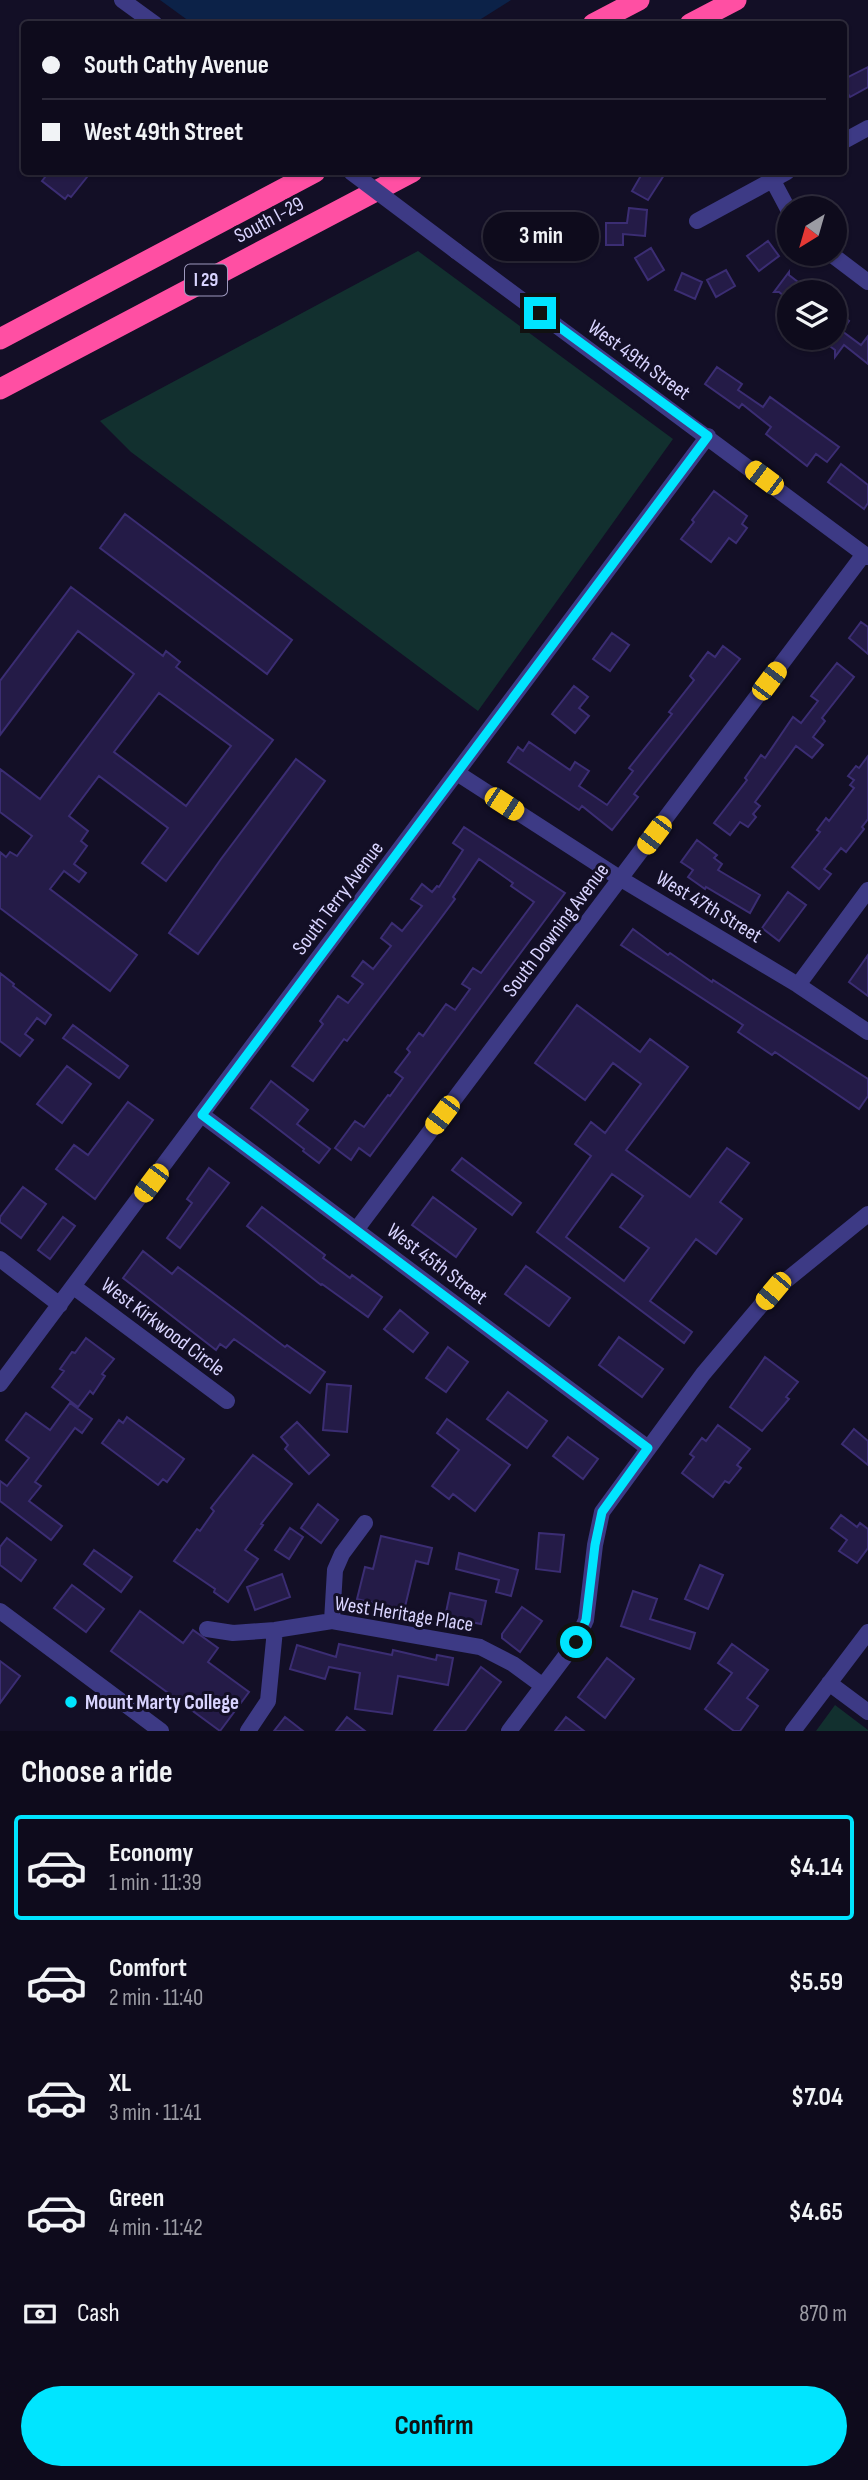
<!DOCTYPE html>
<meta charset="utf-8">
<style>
:root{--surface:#0e0b1c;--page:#171425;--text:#f1f3f6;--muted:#9b9ba3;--line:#2e2b3b;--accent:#00e5ff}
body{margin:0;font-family:"Sofia Sans Condensed",sans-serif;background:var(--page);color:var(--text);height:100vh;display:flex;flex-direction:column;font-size:26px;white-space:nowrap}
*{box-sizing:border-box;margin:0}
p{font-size:23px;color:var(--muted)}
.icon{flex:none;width:38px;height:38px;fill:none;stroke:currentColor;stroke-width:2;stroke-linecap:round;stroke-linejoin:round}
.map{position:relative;height:1731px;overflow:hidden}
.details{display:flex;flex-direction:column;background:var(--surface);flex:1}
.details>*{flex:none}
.guide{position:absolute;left:21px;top:21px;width:826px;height:154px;border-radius:7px;box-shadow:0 2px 5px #0004,0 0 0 2px var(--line);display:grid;align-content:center;height:154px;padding:0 21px;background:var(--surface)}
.needle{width:46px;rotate:217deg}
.fabs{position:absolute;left:777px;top:196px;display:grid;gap:14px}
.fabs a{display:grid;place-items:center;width:70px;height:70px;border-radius:50%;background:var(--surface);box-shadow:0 2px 5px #0004,0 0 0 2px var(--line);font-size:35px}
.end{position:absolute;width:32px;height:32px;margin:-16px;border:9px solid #00e5ff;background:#111;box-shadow:0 0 0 4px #111}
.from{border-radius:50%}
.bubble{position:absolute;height:49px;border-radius:24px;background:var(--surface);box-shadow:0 2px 5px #0004,0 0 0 2px var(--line);font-size:23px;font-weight:700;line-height:49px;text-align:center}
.car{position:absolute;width:21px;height:42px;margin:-21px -10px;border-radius:9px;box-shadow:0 0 5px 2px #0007;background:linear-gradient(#f5c518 24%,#345 0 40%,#f5c518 0 76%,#345 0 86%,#f5c518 0)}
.guide b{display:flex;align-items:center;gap:24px;height:66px;font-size:26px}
.guide b+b{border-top:2px solid var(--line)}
.guide i{width:18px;height:18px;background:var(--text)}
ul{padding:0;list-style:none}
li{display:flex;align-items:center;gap:21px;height:105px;margin:0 14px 10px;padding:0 7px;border:4px solid transparent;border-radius:7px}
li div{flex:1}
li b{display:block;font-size:26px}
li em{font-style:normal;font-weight:700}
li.on{border-color:var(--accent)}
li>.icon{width:63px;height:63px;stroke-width:1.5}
h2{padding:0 21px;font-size:32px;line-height:84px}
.pay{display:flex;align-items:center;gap:18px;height:77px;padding:0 21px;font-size:26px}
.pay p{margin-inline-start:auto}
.primary-button{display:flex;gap:14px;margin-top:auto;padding:14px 21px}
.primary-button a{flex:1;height:80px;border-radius:42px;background:var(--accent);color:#111;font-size:28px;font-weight:700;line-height:80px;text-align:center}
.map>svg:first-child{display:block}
.green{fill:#12302f}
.water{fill:#0c2248}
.building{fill:#241b47;stroke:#3b2d73;stroke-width:2;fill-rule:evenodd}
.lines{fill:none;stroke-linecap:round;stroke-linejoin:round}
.minor{stroke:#3d3a85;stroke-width:16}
.highway{stroke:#ff4fa3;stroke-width:21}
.minor-bridge{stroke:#3d3a85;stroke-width:16}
.route{stroke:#00e5ff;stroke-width:9}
.poi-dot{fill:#00e5ff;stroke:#130f26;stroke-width:2.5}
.labels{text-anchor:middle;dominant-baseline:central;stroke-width:6;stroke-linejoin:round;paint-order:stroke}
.shield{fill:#130f26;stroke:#9e99be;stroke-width:2}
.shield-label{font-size:19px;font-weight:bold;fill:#d9d4ff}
.street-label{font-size:21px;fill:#d9d4ff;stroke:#130f26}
.poi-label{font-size:21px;font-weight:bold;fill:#d9d4ff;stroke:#130f26;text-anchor:start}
</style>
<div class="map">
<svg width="868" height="1731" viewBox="0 0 868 1731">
<rect width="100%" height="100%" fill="#130f26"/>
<path class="green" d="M 418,251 L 673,439 L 478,711 L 131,452 L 100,421 Z
M 835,1705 L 868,1730 L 868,1731 L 816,1731 Z"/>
<path class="water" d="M 160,0 L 511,0 L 473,24 L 193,24 Z"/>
<path class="building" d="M 868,67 L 868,87 L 850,97 L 844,87 L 844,79 Z
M 49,172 L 91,172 L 71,197 L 68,195 L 65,199 L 42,181 Z
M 643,172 L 666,172 L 648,200 L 632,191 Z
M 629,208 L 647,210 L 645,236 L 623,234 L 623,245 L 606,245 L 606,223 L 627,223 Z
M 768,241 L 779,256 L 759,271 L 747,256 Z
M 651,248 L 664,270 L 648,280 L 635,258 Z
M 726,270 L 735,286 L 716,297 L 707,280 Z
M 789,272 L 789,275 L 811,292 L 789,292 L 789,300 L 779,292 L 774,292 Z
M 682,273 L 702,282 L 695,299 L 675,290 Z
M 835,310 L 849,321 L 842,331 L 861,345 L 868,336 L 868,364 L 844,345 L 835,357 L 835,350 L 819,338 L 835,338 Z
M 717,367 L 742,384 L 738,390 L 763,407 L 770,397 L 839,447 L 827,462 L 816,454 L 807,466 L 766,434 L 771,427 L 742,404 L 739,408 L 705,384 Z
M 841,464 L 868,485 L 868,503 L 864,509 L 828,482 Z
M 714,491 L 747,516 L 742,524 L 747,528 L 736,543 L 729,538 L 711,562 L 681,539 L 694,522 L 692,520 Z
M 125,514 L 292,640 L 267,674 L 100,548 Z
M 71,587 L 163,656 L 166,651 L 180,662 L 176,667 L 273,740 L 166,881 L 142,863 L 168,828 L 99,776 L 69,816 L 88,831 L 81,841 L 87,846 L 74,864 L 86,873 L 79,882 L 64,871 L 50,889 L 137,955 L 110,991 L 0,908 L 0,852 L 6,857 L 10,852 L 17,856 L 32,836 L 0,812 L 0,769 L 40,799 L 134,674 L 78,631 L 0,735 L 0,681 ZM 159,693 L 231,746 L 186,806 L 114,752 Z
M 861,622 L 868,627 L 868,654 L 849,638 Z
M 612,633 L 629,645 L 610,671 L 593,659 Z
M 723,646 L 740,659 L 634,794 L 638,797 L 612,830 L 582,806 L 579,810 L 508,762 L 518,747 L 523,751 L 529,742 L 570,770 L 575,762 L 589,771 L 579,786 L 607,805 L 633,771 L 629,768 L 672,714 L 669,712 L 694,680 L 690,676 L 708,652 L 715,657 Z
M 837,663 L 854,677 L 822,718 L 825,721 L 813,737 L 823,745 L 812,758 L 796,746 L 755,802 L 760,806 L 753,814 L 756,817 L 748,827 L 740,822 L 730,835 L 714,823 L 747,780 L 745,778 L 761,755 L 765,758 L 793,717 L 801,723 L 818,701 L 811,696 Z
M 574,686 L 588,697 L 579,708 L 589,716 L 575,733 L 552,714 Z
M 868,756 L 868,819 L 862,827 L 864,829 L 846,852 L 841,848 L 824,869 L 831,874 L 819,889 L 792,867 L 820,832 L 817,830 L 826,818 L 829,821 L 854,788 L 850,785 L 854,780 L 848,776 L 856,766 L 859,768 Z
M 296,759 L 325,781 L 198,954 L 169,933 L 221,859 Z
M 464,827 L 565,893 L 370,1156 L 359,1148 L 351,1160 L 335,1148 L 355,1121 L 364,1127 L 388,1095 L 390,1096 L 403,1078 L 395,1072 L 410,1052 L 407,1049 L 419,1033 L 423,1036 L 446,1004 L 455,1010 L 470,989 L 462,984 L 473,968 L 481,973 L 534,902 L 511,886 L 513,883 L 479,859 L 453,897 L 455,899 L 435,926 L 347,1041 L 344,1039 L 313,1081 L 292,1066 L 323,1024 L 320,1021 L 338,996 L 348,1003 L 363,984 L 352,976 L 363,961 L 373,969 L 391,946 L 381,938 L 392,923 L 402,931 L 422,906 L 411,899 L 422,884 L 432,892 L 437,886 L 439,887 L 463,850 L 453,843 Z
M 697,840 L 717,855 L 714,858 L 722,864 L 718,870 L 760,895 L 750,913 L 706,887 L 705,889 L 688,877 L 693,870 L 681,862 Z
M 788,892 L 806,905 L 779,941 L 762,928 Z
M 633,929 L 668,955 L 670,953 L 712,982 L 713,980 L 868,1079 L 868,1096 L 859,1109 L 775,1052 L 772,1055 L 738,1032 L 743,1025 L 621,945 Z
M 868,955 L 868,996 L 849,982 Z
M 0,973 L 14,984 L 13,986 L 51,1015 L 45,1024 L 37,1018 L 25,1034 L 33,1040 L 20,1056 L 0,1041 Z
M 577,1005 L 640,1052 L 650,1039 L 688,1067 L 626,1150 L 690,1197 L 727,1148 L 749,1163 L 720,1202 L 742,1219 L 716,1254 L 696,1239 L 650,1301 L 692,1332 L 684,1343 L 537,1232 L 591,1156 L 575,1144 L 591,1122 L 605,1133 L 641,1084 L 613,1063 L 585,1100 L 535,1063 ZM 612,1174 L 643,1196 L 620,1227 L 649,1248 L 624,1281 L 566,1237 Z
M 73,1025 L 128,1066 L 119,1078 L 63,1038 Z
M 67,1066 L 91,1084 L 62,1123 L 37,1104 Z
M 271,1081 L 308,1110 L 297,1124 L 330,1149 L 319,1163 L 303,1151 L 304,1149 L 251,1108 Z
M 128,1102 L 153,1120 L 95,1199 L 56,1169 L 74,1145 L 88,1155 Z
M 462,1158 L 521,1203 L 512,1215 L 452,1170 Z
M 209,1168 L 229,1183 L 180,1248 L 167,1238 L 192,1203 L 187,1199 Z
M 23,1187 L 46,1204 L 21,1238 L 0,1222 L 0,1217 Z
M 433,1197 L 476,1229 L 456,1257 L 412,1225 Z
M 262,1207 L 325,1255 L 323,1258 L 350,1278 L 352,1275 L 382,1297 L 368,1317 L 322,1284 L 321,1285 L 247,1226 Z
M 63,1217 L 75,1226 L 50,1259 L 38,1250 Z
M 143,1251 L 172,1274 L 178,1267 L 285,1347 L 287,1345 L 325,1372 L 310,1393 L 234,1339 L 226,1348 L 220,1344 L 216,1350 L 123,1278 Z
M 526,1266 L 570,1298 L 549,1326 L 505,1294 Z
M 400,1310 L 428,1333 L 413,1352 L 384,1329 Z
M 619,1337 L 663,1369 L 642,1397 L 599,1365 Z
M 86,1338 L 114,1359 L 102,1374 L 105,1376 L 93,1394 L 90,1391 L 78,1407 L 52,1387 L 64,1371 L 60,1369 L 72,1352 L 75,1353 Z
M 448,1347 L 468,1362 L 446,1392 L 426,1378 Z
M 765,1357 L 798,1382 L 786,1397 L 789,1399 L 762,1431 L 730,1407 Z
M 327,1384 L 351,1386 L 347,1432 L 323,1430 Z
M 508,1392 L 547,1421 L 527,1448 L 487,1419 Z
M 70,1403 L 92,1419 L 82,1433 L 75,1428 L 35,1482 L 41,1486 L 29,1501 L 62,1526 L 51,1540 L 0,1501 L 0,1481 L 7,1486 L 29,1458 L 6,1440 L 26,1413 L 50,1430 Z
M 127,1417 L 184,1459 L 167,1482 L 163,1479 L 158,1485 L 102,1443 L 119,1420 L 123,1423 Z
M 447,1419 L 510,1465 L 475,1511 L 453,1494 L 449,1499 L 432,1486 L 459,1450 L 437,1433 Z
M 297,1422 L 329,1455 L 309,1474 L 285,1449 L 288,1445 L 281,1437 Z
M 718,1425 L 750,1449 L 737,1465 L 741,1468 L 729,1483 L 725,1481 L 713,1497 L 682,1473 L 694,1457 L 690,1454 L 702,1438 L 706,1441 Z
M 854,1429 L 868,1441 L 868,1465 L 842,1444 Z
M 568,1437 L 598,1459 L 583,1479 L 553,1456 Z
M 253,1455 L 292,1484 L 261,1524 L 263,1525 L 245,1550 L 258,1559 L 228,1602 L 214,1592 L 215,1589 L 174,1561 L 197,1529 L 200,1531 L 214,1511 L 211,1508 Z
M 318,1504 L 338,1520 L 321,1543 L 301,1528 Z
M 841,1515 L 857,1527 L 860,1523 L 868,1529 L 868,1548 L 857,1563 L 839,1551 L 847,1540 L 831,1528 Z
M 290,1528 L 303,1537 L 289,1559 L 275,1550 Z
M 539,1533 L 564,1535 L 560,1572 L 536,1569 Z
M 381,1536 L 432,1548 L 428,1564 L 416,1561 L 404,1611 L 357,1599 L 365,1567 L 373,1569 Z
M 7,1538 L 36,1560 L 21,1581 L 0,1565 L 0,1547 Z
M 94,1550 L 132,1577 L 121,1592 L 84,1564 Z
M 459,1553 L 518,1570 L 511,1596 L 496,1592 L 499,1580 L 456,1569 Z
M 700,1565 L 723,1575 L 708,1609 L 685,1599 Z
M 282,1574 L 290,1597 L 255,1610 L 247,1587 Z
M 72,1585 L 104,1609 L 86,1632 L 54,1608 Z
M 633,1591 L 657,1599 L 650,1619 L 695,1633 L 690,1649 L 621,1626 Z
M 450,1593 L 486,1601 L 481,1624 L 445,1617 Z
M 522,1607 L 542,1621 L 520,1652 L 502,1638 L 502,1634 Z
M 140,1611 L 183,1643 L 193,1630 L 218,1648 L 208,1662 L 249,1692 L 220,1731 L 111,1651 Z
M 339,1644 L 392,1655 L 393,1650 L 436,1660 L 437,1655 L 453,1658 L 448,1685 L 398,1676 L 392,1714 L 355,1709 L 360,1673 L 329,1667 L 325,1679 L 290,1669 L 297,1645 L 336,1657 Z
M 732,1644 L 768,1670 L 747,1698 L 758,1706 L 740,1731 L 734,1731 L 705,1709 L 732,1673 L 718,1663 Z
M 607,1658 L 634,1679 L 605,1718 L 578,1697 Z
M 0,1661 L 20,1676 L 0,1703 Z
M 481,1667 L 501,1682 L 479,1712 L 465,1731 L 434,1731 Z
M 285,1717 L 303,1731 L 274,1731 Z
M 347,1717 L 365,1731 L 336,1731 Z
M 566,1717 L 584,1731 L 555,1731 Z"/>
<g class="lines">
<path class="minor" d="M 122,0 L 155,24
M 844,141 L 868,128
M 772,179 L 789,211
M 697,221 L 787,172
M 456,251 L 868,557
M 831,254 L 868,282
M 457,773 L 621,879 L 798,985 L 868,1032
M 798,985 L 868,890
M 202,1115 L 648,1448
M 356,1230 L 864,554
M 0,1259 L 60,1305
M 74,1287 L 227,1401
M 0,1384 L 708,436
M 0,1611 L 161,1731
M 332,1621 L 335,1570 L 342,1554 L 365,1523
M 207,1629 L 233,1633 L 275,1630 L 332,1621 L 480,1647 L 513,1664 L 543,1686
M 829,1683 L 868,1712
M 248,1731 L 268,1701 L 275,1630
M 509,1731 L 576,1642 L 586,1620 L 595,1545 L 602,1512 L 703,1374 L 773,1291 L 868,1214
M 793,1731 L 868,1632"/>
<path class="highway" d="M 593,24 L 639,0
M 690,24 L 736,0
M 0,339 L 315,172
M 0,389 L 412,172"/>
<path class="minor-bridge" d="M 351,172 L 456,251"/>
</g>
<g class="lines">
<path class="route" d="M 540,313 L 708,436 L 202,1115 L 648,1448 L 602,1512 L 595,1545 L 586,1620 L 576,1642"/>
</g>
<circle class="poi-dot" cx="71" cy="1702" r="7"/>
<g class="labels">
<rect class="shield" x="185" y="264.5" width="42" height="31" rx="5"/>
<g class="shield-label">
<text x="206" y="280">I 29</text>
</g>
<g class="street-label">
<text transform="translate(269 220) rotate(-28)">South I-29</text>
<text transform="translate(639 360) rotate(36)">West 49th Street</text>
<text transform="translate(338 898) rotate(-53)">South Terry Avenue</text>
<text transform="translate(709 907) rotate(31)">West 47th Street</text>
<text transform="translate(556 930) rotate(-53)">South Downing Avenue</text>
<text transform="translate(437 1264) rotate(37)">West 45th Street</text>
<text transform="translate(163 1327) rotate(37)">West Kirkwood Circle</text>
<text transform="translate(404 1614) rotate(9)">West Heritage Place</text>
</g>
<g class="poi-label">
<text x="85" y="1702">Mount Marty College</text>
</g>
</g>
</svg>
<div class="fabs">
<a><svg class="needle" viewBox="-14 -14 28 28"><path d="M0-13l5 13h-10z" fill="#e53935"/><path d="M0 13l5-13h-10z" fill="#9b9ba3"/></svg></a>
<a><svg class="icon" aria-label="layers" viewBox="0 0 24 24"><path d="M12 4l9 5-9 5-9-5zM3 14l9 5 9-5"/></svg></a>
</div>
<i class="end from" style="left:576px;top:1642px"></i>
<i class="end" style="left:540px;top:313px"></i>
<div class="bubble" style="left:483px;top:212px;width:116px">3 min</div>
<i class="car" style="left:764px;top:478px;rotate:307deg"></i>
<i class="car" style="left:769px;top:681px;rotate:37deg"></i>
<i class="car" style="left:504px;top:804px;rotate:123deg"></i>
<i class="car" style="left:654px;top:835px;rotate:217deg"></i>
<i class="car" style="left:442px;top:1115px;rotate:217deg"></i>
<i class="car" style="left:151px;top:1183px;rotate:217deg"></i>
<i class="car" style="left:773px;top:1291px;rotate:220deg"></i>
<div class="guide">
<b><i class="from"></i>South Cathy Avenue</b>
<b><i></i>West 49th Street</b>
</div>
</div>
<section class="details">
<h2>Choose a ride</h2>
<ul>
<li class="on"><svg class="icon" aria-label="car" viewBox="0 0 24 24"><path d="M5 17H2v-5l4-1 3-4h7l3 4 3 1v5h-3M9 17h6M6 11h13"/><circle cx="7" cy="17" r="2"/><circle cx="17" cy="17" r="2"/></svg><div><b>Economy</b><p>1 min · 11:39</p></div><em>$4.14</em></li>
<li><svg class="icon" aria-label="car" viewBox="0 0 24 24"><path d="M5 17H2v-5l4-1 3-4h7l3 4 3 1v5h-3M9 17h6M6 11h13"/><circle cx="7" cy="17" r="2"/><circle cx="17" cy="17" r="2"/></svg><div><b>Comfort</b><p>2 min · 11:40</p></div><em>$5.59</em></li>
<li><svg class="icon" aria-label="car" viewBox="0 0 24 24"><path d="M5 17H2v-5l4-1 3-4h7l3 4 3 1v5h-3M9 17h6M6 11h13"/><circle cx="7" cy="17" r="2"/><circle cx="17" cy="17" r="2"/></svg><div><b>XL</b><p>3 min · 11:41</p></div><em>$7.04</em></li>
<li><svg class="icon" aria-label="car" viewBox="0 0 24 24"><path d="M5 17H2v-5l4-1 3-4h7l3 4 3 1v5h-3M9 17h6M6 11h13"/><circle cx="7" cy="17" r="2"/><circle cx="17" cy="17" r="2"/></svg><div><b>Green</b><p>4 min · 11:42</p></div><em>$4.65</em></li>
</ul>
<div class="pay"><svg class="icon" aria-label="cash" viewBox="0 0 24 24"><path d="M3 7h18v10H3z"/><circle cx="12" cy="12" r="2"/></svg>Cash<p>870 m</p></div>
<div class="primary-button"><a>Confirm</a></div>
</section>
